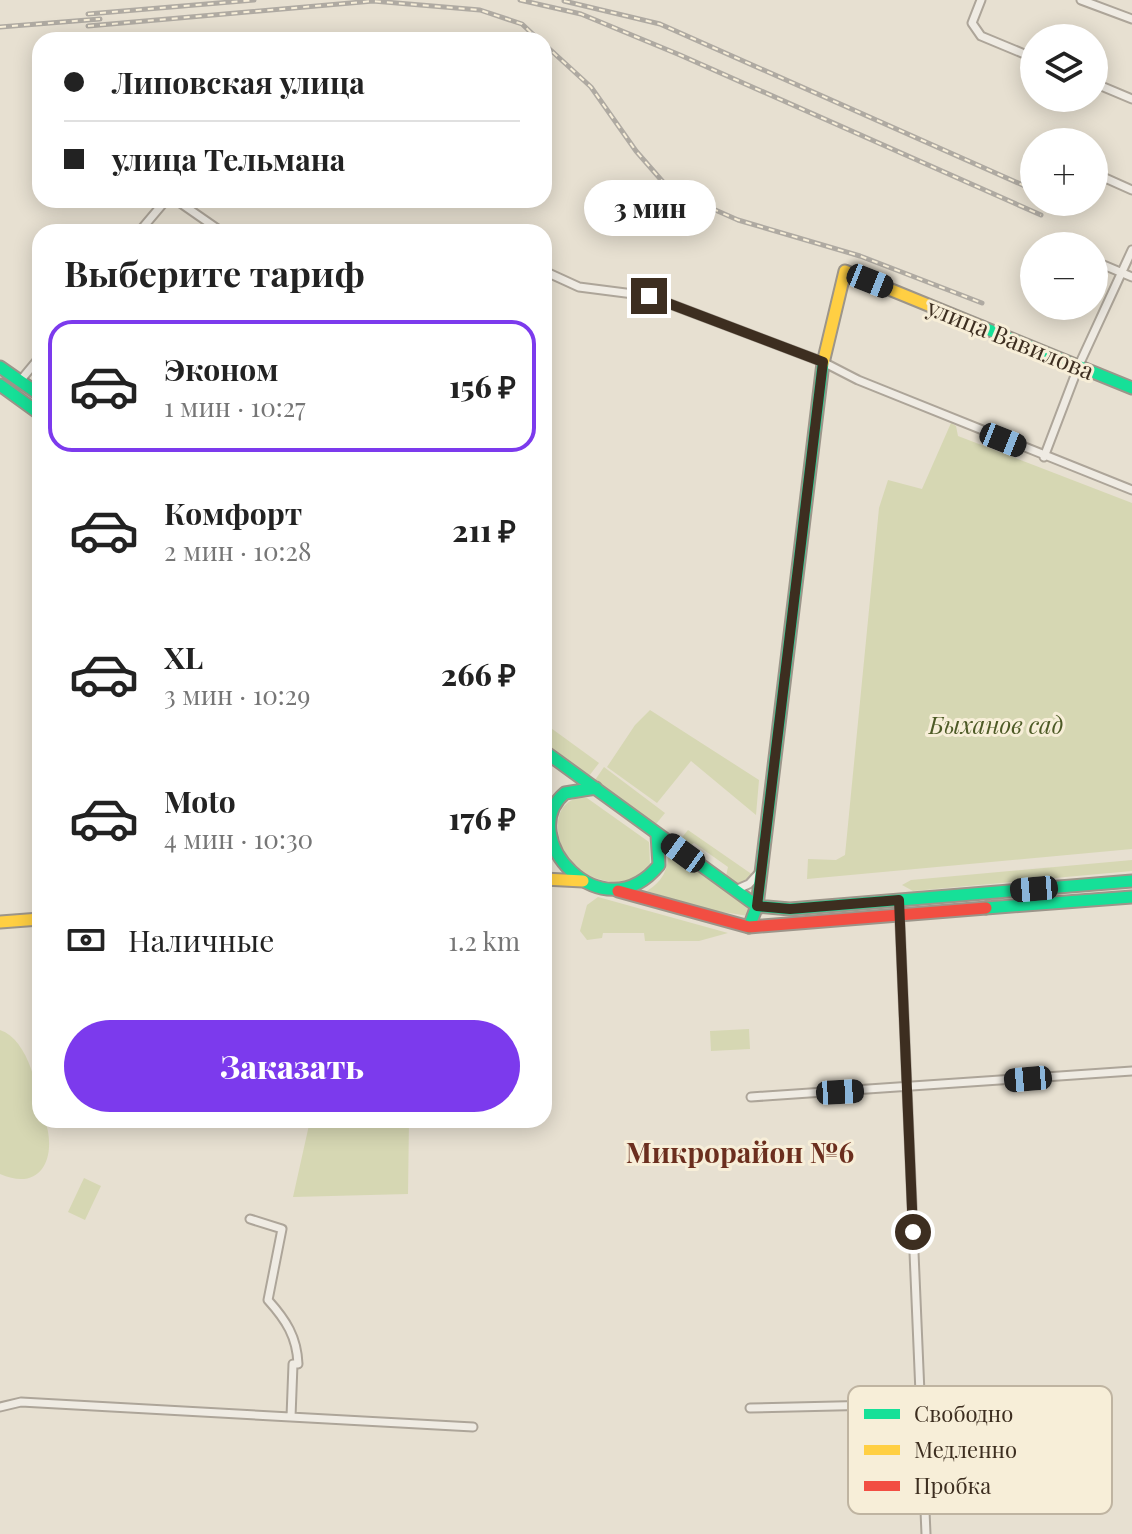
<!DOCTYPE html>
<html lang="ru">
<meta charset="utf-8">
<style>
:root{--surface:#fff;--page:#f6f6f6;--text:#222;--muted:#767676;--line:#e0e0e0;--accent:#7c3aed}
body{margin:0;font-family:"Playfair Display",serif;background:var(--page);color:var(--text);height:100vh;display:flex;flex-direction:column;font-size:30px;white-space:nowrap}
*{box-sizing:border-box;margin:0}
p{font-size:26px;color:var(--muted)}
.icon{flex:none;width:44px;height:44px;fill:none;stroke:currentColor;stroke-width:2;stroke-linecap:round;stroke-linejoin:round}
.map{position:relative;flex:1;overflow:hidden}
.details{position:absolute;left:32px;top:224px;width:520px;height:904px;display:flex;flex-direction:column;background:var(--surface);border-radius:24px;box-shadow:0 4px 20px #0003}
.details>*{flex:none}
.guide{position:absolute;left:32px;top:32px;width:520px;height:176px;border-radius:24px;box-shadow:0 4px 20px #0003;display:grid;align-content:center;height:176px;padding:0 32px;background:var(--surface)}
.tools{position:absolute;left:1020px;top:24px;display:grid;gap:16px}
.tools a{display:grid;place-items:center;width:88px;height:88px;border-radius:50%;background:var(--surface);box-shadow:0 4px 20px #0003;font-size:40px}
.end{position:absolute;width:36px;height:36px;margin:-18px;border:10px solid #3d2e20;background:#fff;box-shadow:0 0 0 4px #fff}
.from{border-radius:50%}
.bubble{position:absolute;height:56px;border-radius:28px;background:var(--surface);box-shadow:0 4px 20px #0003;font-size:26px;font-weight:800;line-height:56px;text-align:center}
.car{position:absolute;width:24px;height:48px;margin:-24px -12px;border-radius:10px;box-shadow:0 0 6px 2px #0007;background:linear-gradient(#222 24%,#8ab4d8 0 40%,#222 0 76%,#8ab4d8 0 86%,#222 0)}
.guide b{display:flex;align-items:center;gap:28px;height:76px;font-size:30px}
.guide b+b{border-top:2px solid var(--line)}
.guide i{width:20px;height:20px;background:var(--text)}
ul{padding:0;list-style:none}
li{display:flex;align-items:center;gap:24px;height:132px;margin:0 16px 12px;padding:0 16px;border:4px solid transparent;border-radius:24px}
li div{flex:1}
li b{display:block;font-size:30px}
li em{font-style:normal;font-weight:800}
li.current{border-color:var(--accent)}
li>.icon{width:72px;height:72px;stroke-width:1.5}
h2{padding:0 32px;font-size:36px;line-height:96px}
.pay{display:flex;align-items:center;gap:20px;height:88px;padding:0 32px;font-size:30px}
.pay p{margin-inline-start:auto}
.primary-button{display:flex;gap:16px;margin-top:auto;padding:16px 32px}
.primary-button a{flex:1;height:92px;border-radius:48px;background:var(--accent);color:#fff;font-size:32px;font-weight:800;line-height:92px;text-align:center}
.map>svg:first-child{display:block}
.green{fill:#d6d7b3}
.lines{fill:none;stroke-linecap:round;stroke-linejoin:round}
.street-casing{stroke:#ada599;stroke-width:11}
.fast-casing{stroke:#9c958a;stroke-width:15}
.slow-casing{stroke:#9c958a;stroke-width:15}
.jam-casing{stroke:#9c958a;stroke-width:15}
.street{stroke:#efebe3;stroke-width:7}
.fast{stroke:#16e098;stroke-width:11}
.slow{stroke:#ffcf43;stroke-width:11}
.jam{stroke:#f24e42;stroke-width:11}
.rail-casing{stroke:#afaaa2;stroke-width:5}
.rail{stroke:#f7eed8;stroke-width:2;stroke-dasharray:6;stroke-linecap:butt}
.route{stroke:#3d2e20;stroke-width:10}
.labels{text-anchor:middle;dominant-baseline:central;stroke-width:6;stroke-linejoin:round;paint-order:stroke}
.street-label{font-size:24px;fill:#3d2e20;stroke:#f7eed8}
.park-label{font-size:24px;font-style:italic;fill:#4d5a26;stroke:#f7eed8}
.quarter-label{font-size:28px;font-weight:bold;fill:#6b2e1e;stroke:#f7eed8}
.key{fill:#f7eed8;stroke:#bfb4a1;stroke-width:2}
.key-label{font-size:22px;fill:#3d2e20}
</style>
<div class="map">
<svg width="1132" height="1534" viewBox="0 0 1132 1534">
<rect width="100%" height="100%" fill="#e7e0d1"/>
<path class="green" d="M 951,423 L 956,426 L 958,436 L 1132,503 L 1132,849 L 807,879 L 808,859 L 836,860 L 845,855 L 879,508 L 888,480 L 922,489 Z
M 650,710 L 759,780 L 756,815 L 691,761 L 657,803 L 607,767 L 635,725 Z
M 544,723 L 599,763 L 589,776 L 544,744 Z
M 604,767 L 665,813 L 656,824 L 595,780 Z
M 579,797 L 587,798 L 649,842 L 650,865 C 632,895 592,880 569,865 C 558,842 547,807 579,797 Z
M 688,830 L 753,875 L 739,884 L 726,876 L 728,867 L 694,843 L 687,847 L 679,841 Z
M 669,852 L 754,911 L 749,916 L 708,910 L 647,891 C 663,881 667,871 669,852 Z
M 1132,860 L 1132,871 L 913,891 L 902,885 L 911,880 Z
M 598,897 L 728,933 L 699,941 L 645,941 L 644,933 L 603,933 L 602,938 L 587,940 L 580,931 L 587,905 Z
M 749,1029 L 750,1049 L 711,1051 L 710,1031 Z
M 0,1030 C 29,1040 40,1092 40,1120 L 45,1120 C 57,1155 43,1193 0,1174 Z
M 315,1120 L 409,1120 L 408,1194 L 293,1197 L 309,1125 L 314,1125 Z
M 84,1178 L 101,1186 L 85,1220 L 68,1212 Z"/>
<g class="lines">
<defs>
<path id="street" d="M 981,0 L 972,23 L 981,36 L 1034,58
M 1081,0 L 1132,19
M 1094,83 L 1132,99
M 1094,173 L 1132,190
M 176,200 L 222,232
M 139,232 L 166,200
M 1049,242 L 1059,246
M 1094,261 L 1132,277
M 544,271 L 579,287 L 649,296 L 823,362 L 858,380 L 1132,490
M 20,381 L 40,357
M 1044,457 L 1079,365 L 1132,250
M 735,890 L 749,884 L 759,873
M 899,900 L 926,1534
M 751,1097 L 1132,1071
M 250,1219 L 282,1229 L 268,1300 C 286,1320 297,1337 298,1364 L 293,1364 L 291,1417
M 0,1407 L 21,1402 L 473,1427
M 750,1408 L 920,1404"/>
<path id="fast" d="M 982,327 L 1132,388
M 0,367 L 40,395
M 0,385 L 40,414
M 544,751 L 757,906 L 790,909 L 1132,881
M 596,788 L 565,793 C 514,836 602,935 659,865 L 657,835
M 544,857 L 549,835
M 986,908 L 1132,897
M 749,927 L 757,906 L 823,363"/>
<path id="slow" d="M 823,363 L 845,271 L 982,327
M 544,879 L 583,881
M 0,922 L 40,919"/>
<path id="jam" d="M 618,891 L 749,927 L 986,908"/>
</defs>
<use href="#street" class="street-casing"/>
<use href="#fast" class="fast-casing"/>
<use href="#slow" class="slow-casing"/>
<use href="#jam" class="jam-casing"/>
<use href="#street" class="street"/>
<use href="#fast" class="fast"/>
<use href="#slow" class="slow"/>
<use href="#jam" class="jam"/>
<defs>
<path id="rail" d="M 520,0 L 581,14 L 680,55 L 1041,215
M 564,1 L 660,24 L 1034,190
M 88,14 L 254,0
M 88,26 L 373,1 L 480,10 L 522,24 L 539,40
M 0,27 L 100,19
M 544,44 L 591,87 L 636,151 L 670,190 L 738,220 L 860,256 L 982,303"/>
</defs>
<use href="#rail" class="rail-casing"/>
<use href="#rail" class="rail"/>
</g>
<g class="lines">
<path class="route" d="M 649,296 L 823,362 L 757,906 L 790,909 L 899,900 L 913,1232"/>
</g>
<g class="labels">
<g class="street-label">
<text transform="translate(1011 338) rotate(22)">улица Вавилова</text>
</g>
<g class="park-label">
<text x="996" y="724">Быханов сад</text>
</g>
<g class="quarter-label">
<text x="740" y="1151">Микрорайон №6</text>
</g>
</g>
<rect x="848" y="1386" width="264" height="128" rx="12" class="key"/>
<rect x="864" y="1409" width="36" height="10" fill="#16e098"/>
<rect x="864" y="1445" width="36" height="10" fill="#ffcf43"/>
<rect x="864" y="1481" width="36" height="10" fill="#f24e42"/>
<g class="key-label">
<text x="914" y="1422">Свободно</text>
<text x="914" y="1458">Медленно</text>
<text x="914" y="1494">Пробка</text>
</g>
</svg>
<div class="tools">
<a><svg class="icon" aria-label="layers" viewBox="0 0 24 24"><path d="M12 4l9 5-9 5-9-5zM3 14l9 5 9-5"/></svg></a>
<a>+</a>
<a>−</a>
</div>
<i class="end from" style="left:913px;top:1232px"></i>
<i class="end" style="left:649px;top:296px"></i>
<div class="bubble" style="left:584px;top:180px;width:132px">3 мин</div>
<i class="car" style="left:870px;top:281px;rotate:112deg"></i>
<i class="car" style="left:1003px;top:440px;rotate:112deg"></i>
<i class="car" style="left:683px;top:853px;rotate:306deg"></i>
<i class="car" style="left:1034px;top:889px;rotate:265deg"></i>
<i class="car" style="left:1028px;top:1079px;rotate:265deg"></i>
<i class="car" style="left:840px;top:1092px;rotate:87deg"></i>
<div class="guide">
<b><i class="from"></i>Липовская улица</b>
<b><i></i>улица Тельмана</b>
</div>
<section class="details">
<h2>Выберите тариф</h2>
<ul>
<li class="current"><svg class="icon" aria-label="car" viewBox="0 0 24 24"><path d="M5 17H2v-5l4-1 3-4h7l3 4 3 1v5h-3M9 17h6M6 11h13"/><circle cx="7" cy="17" r="2"/><circle cx="17" cy="17" r="2"/></svg><div><b>Эконом</b><p>1 мин · 10:27</p></div><em>156 ₽</em></li>
<li><svg class="icon" aria-label="car" viewBox="0 0 24 24"><path d="M5 17H2v-5l4-1 3-4h7l3 4 3 1v5h-3M9 17h6M6 11h13"/><circle cx="7" cy="17" r="2"/><circle cx="17" cy="17" r="2"/></svg><div><b>Комфорт</b><p>2 мин · 10:28</p></div><em>211 ₽</em></li>
<li><svg class="icon" aria-label="car" viewBox="0 0 24 24"><path d="M5 17H2v-5l4-1 3-4h7l3 4 3 1v5h-3M9 17h6M6 11h13"/><circle cx="7" cy="17" r="2"/><circle cx="17" cy="17" r="2"/></svg><div><b>XL</b><p>3 мин · 10:29</p></div><em>266 ₽</em></li>
<li><svg class="icon" aria-label="car" viewBox="0 0 24 24"><path d="M5 17H2v-5l4-1 3-4h7l3 4 3 1v5h-3M9 17h6M6 11h13"/><circle cx="7" cy="17" r="2"/><circle cx="17" cy="17" r="2"/></svg><div><b>Moto</b><p>4 мин · 10:30</p></div><em>176 ₽</em></li>
</ul>
<div class="pay"><svg class="icon" aria-label="cash" viewBox="0 0 24 24"><path d="M3 7h18v10H3z"/><circle cx="12" cy="12" r="2"/></svg>Наличные<p>1.2 km</p></div>
<div class="primary-button"><a>Заказать</a></div>
</section>
</div>
